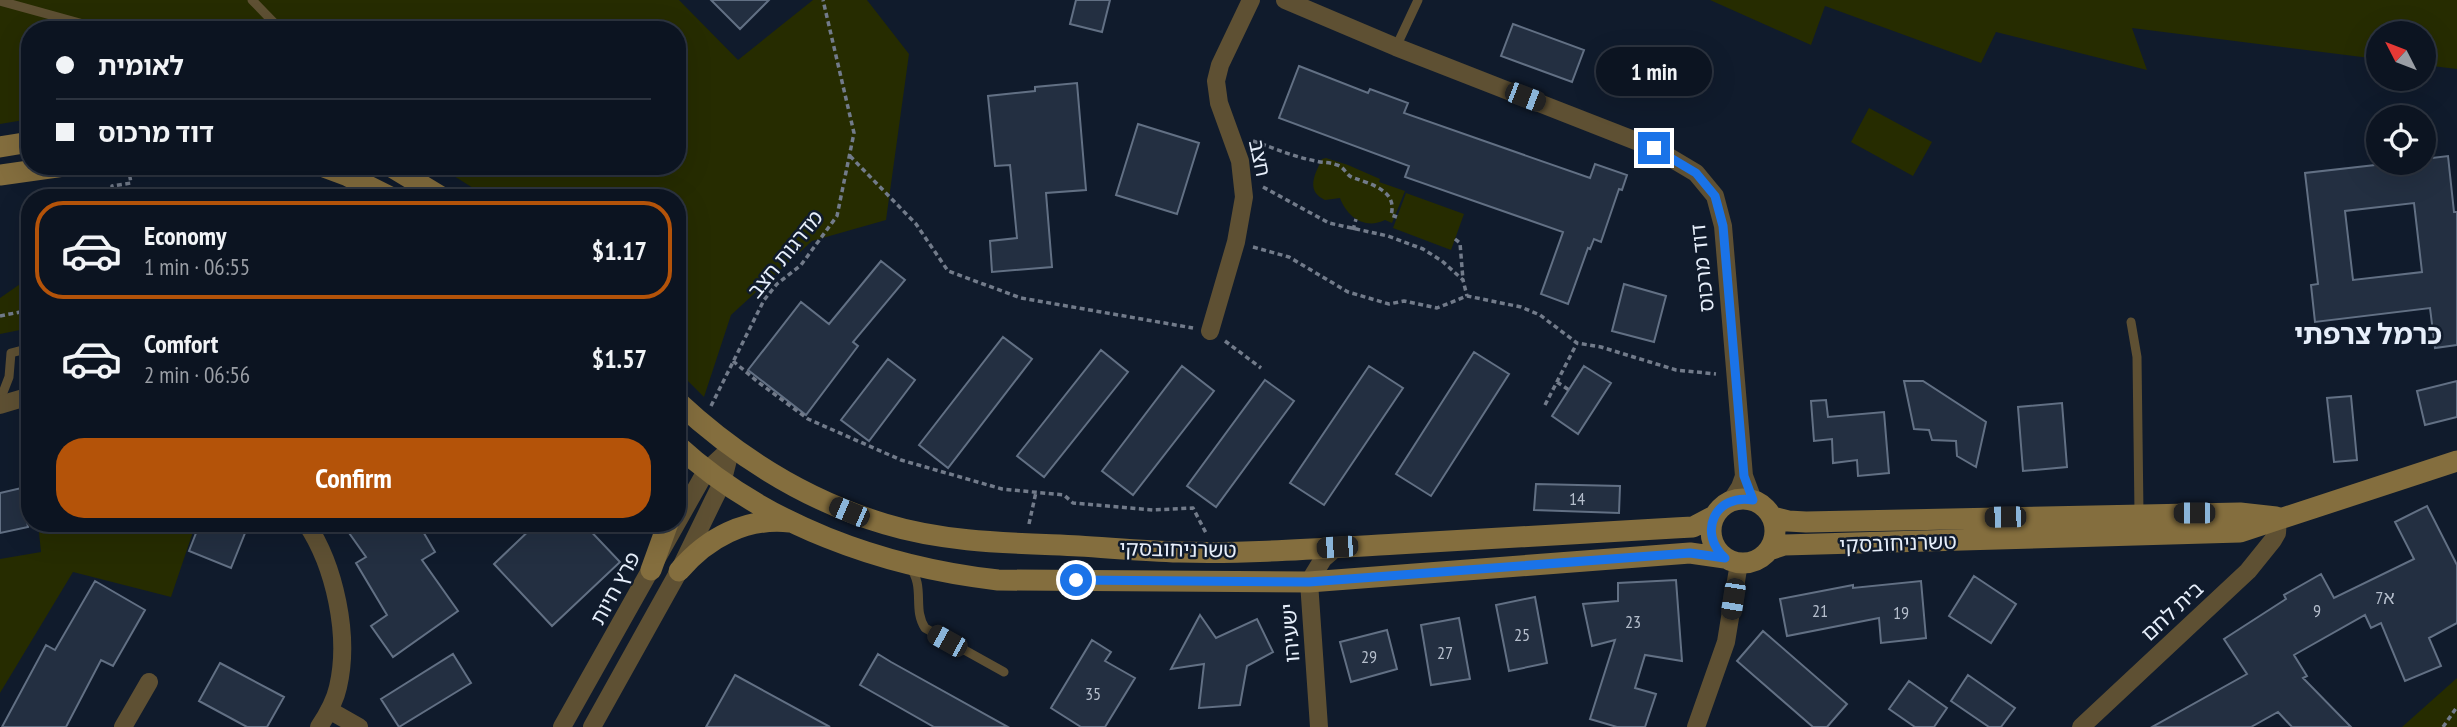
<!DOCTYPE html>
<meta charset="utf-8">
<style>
:root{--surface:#0c1421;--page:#1a212e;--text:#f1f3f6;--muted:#9a9ea5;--line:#2c333f;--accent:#b45309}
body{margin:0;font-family:"PT Sans Narrow","Noto Sans Hebrew",sans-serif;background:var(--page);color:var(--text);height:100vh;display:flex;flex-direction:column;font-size:26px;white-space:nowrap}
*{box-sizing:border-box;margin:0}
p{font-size:23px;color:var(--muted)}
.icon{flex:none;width:38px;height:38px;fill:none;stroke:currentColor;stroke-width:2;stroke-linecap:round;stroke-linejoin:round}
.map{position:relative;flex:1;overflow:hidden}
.sheet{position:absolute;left:21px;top:189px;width:665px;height:343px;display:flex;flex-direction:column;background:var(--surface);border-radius:28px;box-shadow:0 7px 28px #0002,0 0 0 2px var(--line)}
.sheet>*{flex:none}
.hud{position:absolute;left:21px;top:21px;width:665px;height:154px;border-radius:28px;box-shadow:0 7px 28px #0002,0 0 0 2px var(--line);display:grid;align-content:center;height:154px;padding:0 35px;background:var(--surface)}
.needle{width:46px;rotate:312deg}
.fabs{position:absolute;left:2366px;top:21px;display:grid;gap:14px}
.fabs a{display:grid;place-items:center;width:70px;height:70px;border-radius:50%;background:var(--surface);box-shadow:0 7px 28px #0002,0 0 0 2px var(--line);font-size:35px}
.end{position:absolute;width:32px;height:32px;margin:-16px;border:9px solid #1a73e8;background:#fff;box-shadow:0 0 0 4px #fff}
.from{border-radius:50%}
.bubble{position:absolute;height:49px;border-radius:24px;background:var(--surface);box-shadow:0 7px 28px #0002,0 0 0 2px var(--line);font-size:23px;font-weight:600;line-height:49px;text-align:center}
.car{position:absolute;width:21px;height:42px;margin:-21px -10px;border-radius:9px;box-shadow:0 0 5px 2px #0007;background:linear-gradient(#222 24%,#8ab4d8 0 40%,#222 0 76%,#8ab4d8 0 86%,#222 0)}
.hud b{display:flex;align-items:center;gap:24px;height:66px;font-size:26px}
.hud b+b{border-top:2px solid var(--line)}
.hud i{width:18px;height:18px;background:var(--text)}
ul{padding:12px 0 0;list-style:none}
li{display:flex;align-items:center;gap:21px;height:98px;margin:0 14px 10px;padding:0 21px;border:4px solid transparent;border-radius:28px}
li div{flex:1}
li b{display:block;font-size:26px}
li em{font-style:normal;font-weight:600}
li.selected{border-color:var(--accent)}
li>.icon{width:63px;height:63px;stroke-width:1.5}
.primary-button{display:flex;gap:14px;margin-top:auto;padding:14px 35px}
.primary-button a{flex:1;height:80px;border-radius:28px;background:var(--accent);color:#fff;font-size:28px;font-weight:600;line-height:80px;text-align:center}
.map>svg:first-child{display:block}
.green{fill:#262c00}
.building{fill:#232f41;stroke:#627084;stroke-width:2;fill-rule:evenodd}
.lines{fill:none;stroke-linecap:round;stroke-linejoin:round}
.path{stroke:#727b8a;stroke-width:3.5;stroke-dasharray:5 3.5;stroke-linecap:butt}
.lane{stroke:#5e5033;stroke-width:9}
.street{stroke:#5e5033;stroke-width:18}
.secondary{stroke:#846e3e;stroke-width:21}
.route{stroke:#1a73e8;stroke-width:9}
.labels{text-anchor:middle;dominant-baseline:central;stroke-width:5;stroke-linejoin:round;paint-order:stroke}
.number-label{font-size:18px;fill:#b5becc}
.street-label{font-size:21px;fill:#e6eefa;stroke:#101b2c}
.district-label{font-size:28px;font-weight:bold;fill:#e6eefa;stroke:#101b2c}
</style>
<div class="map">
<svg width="2457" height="727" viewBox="0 0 2457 727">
<rect width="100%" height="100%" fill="#101b2c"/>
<path class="green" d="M 0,0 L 679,0 L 738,60 L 813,0 L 867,0 L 909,54 L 886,220 L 812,241 L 731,315 L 704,397 L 677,370 L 677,198 L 489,198 L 438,166 L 677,166 L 677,30 L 30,30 L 30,119 L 0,124 Z
M 1710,0 L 2457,0 L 2457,69 L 2424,65 L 2424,33 L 2378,33 L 2378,59 L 2132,28 L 2147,70 L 1996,32 L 1981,63 L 1825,6 L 1811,45 Z
M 1869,108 L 1932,142 L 1913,176 L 1851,142 Z
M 1326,158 L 1348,165 L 1380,179 L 1379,182 L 1405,191 L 1392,223 L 1385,220 C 1365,230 1347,217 1340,198 L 1325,200 C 1305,191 1315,174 1322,159 Z
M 1406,193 L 1464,214 L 1451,250 L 1393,228 Z
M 30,281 L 30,328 L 0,334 L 0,298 L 23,282 Z
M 38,523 L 196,523 L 171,597 L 73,572 L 0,693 L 0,559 L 41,552 Z
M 2457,678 L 2457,727 L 2402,727 Z"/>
<path class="building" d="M 711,0 L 769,0 L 740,29 Z
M 1076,0 L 1110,0 L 1102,32 L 1070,24 Z
M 1513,24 L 1584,50 L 1572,82 L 1501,56 Z
M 1299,66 L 1368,93 L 1370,89 L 1408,103 L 1404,113 L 1590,178 L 1595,164 L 1627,175 L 1622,190 L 1619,189 L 1601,242 L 1594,239 L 1590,249 L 1588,248 L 1568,304 L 1541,294 L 1563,232 L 1405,177 L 1409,166 L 1279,118 Z
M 1077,83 L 1086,190 L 1046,193 L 1052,267 L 992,272 L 990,241 L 1017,238 L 1010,165 L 995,166 L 988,96 L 1035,91 L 1035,87 Z
M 1138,124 L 1199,143 L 1177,214 L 1116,195 Z
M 2448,156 L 2454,212 L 2457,212 L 2457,345 L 2435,348 L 2430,308 L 2315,322 L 2311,285 L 2318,284 L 2305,173 L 2393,163 L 2424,163 L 2424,159 ZM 2414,203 L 2422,272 L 2353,280 L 2345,211 Z
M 881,261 L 905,280 L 853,342 L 858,346 L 806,415 L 748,370 L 801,302 L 829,324 Z
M 1624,284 L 1666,296 L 1654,342 L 1612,331 Z
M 1003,337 L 1032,359 L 948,468 L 919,445 Z
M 1101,350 L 1128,372 L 1044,477 L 1017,456 Z
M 1474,352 L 1509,374 L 1431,496 L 1396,474 Z
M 888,359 L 915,380 L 869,441 L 841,420 Z
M 1182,366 L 1214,391 L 1133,495 L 1102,471 Z
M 1369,366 L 1403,388 L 1324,505 L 1290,483 Z
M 1584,366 L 1611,383 L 1578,434 L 1552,416 Z
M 1265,380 L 1294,401 L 1216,507 L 1187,486 Z
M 1904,381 L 1923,381 L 1986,422 L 1976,467 L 1957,456 L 1956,441 L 1932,440 L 1929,430 L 1914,429 Z
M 2457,381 L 2457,417 L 2425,425 L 2417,391 Z
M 2351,396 L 2357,460 L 2334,462 L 2327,398 Z
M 1826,400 L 1828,417 L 1884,412 L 1889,473 L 1858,476 L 1857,460 L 1833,463 L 1832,439 L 1814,441 L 1811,401 Z
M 2062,403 L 2067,467 L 2023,471 L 2018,407 Z
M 1536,484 L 1620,486 L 1619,513 L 1534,510 Z
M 30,486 L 30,514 L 26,515 L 28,527 L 0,533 L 0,493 Z
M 2427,506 L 2457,565 L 2457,623 L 2429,638 L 2441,666 L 2405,681 L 2381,623 L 2371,628 L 2365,615 L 2294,655 L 2307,676 L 2303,678 L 2351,727 L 2292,727 L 2278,712 L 2251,727 L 2152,727 L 2247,674 L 2224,639 L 2286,599 L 2284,595 L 2321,574 L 2334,598 L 2414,559 L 2395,522 Z
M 200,523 L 234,523 L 247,528 L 231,568 L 189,551 Z
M 342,523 L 418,523 L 435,552 L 422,560 L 458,611 L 393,657 L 371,626 L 387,615 L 356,563 L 366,557 Z
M 537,523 L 583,523 L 620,562 L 552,626 L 494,564 Z
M 1974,576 L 2016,604 L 1991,643 L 1949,616 Z
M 1676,580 L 1682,661 L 1645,655 L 1635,688 L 1656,694 L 1645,727 L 1617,727 L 1590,719 L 1615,640 L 1592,646 L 1583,604 L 1618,601 L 1618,583 Z
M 95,581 L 145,610 L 113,666 L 101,660 L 66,727 L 2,727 L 46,645 L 55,650 Z
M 1921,581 L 1926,638 L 1881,643 L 1879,618 L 1787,636 L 1780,599 L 1853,585 L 1853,588 Z
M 1535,597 L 1547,663 L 1509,671 L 1496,605 Z
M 1200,615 L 1216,638 L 1257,619 L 1273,652 L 1247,666 L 1240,705 L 1199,708 L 1204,664 L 1171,669 Z
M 1459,618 L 1470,679 L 1431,685 L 1421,625 Z
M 1387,630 L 1397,669 L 1351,682 L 1340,642 Z
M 1763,631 L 1847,704 L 1827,727 L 1813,727 L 1737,661 Z
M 1092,640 L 1111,652 L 1105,661 L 1135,678 L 1105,727 L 1081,727 L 1051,708 Z
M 453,654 L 471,683 L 399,727 L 381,699 Z
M 878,654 L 891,662 L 1008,727 L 934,727 L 860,685 Z
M 220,663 L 284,697 L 267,727 L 247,727 L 199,701 Z
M 735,675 L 830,727 L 706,727 Z
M 1968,675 L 2015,708 L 2001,727 L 1989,727 L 1951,701 Z
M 1909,681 L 1947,708 L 1934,727 L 1915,727 L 1889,709 Z"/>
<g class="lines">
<path class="path" d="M 1253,141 C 1274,148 1294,157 1316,161 C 1323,163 1330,162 1337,165 C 1345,167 1346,176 1354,178 C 1371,184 1398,191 1391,215 L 1397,217
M 850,156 L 916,224 L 948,271 L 1021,298 L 1193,328
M 1263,187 L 1329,223 L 1388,236 L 1423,249 L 1442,261 L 1463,280 L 1467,296
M 113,198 L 112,186 L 131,183 L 128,166
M 1353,230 L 1356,219
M 1455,239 L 1460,243 L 1463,280
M 1253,247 L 1289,257 L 1348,292 L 1389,304 L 1404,301 L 1437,308 L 1467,296 L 1521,307 L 1540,315 L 1577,343 L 1601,347 L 1676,370 L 1716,374
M 0,316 L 30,310
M 1225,341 L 1261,368
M 733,361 L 758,382 L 808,419 L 901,460 L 1002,489 L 1064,495 L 1073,503 L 1153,510 L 1193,508 L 1206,533
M 1557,382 L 1569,390
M 1545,405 L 1577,343
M 711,406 L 764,300 L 777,284 L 801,265 L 837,216 L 854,133 L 823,0
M 1029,524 L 1036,492
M 2443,727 L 2457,707"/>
<path class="lane" d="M 252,0 L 281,30
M 0,1 L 105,30
M 1396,47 L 1418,0
M 2131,322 L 2137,357 L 2139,513
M 0,400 L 9,377 L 11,353 L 30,348
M 909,566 C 926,587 912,608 925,628 L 1004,672"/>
<path class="street" d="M 1285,0 L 1396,47 L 1654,148 L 1696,173 L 1715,196 L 1723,226 L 1744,476 L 1753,500
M 1210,331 L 1236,242 L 1244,197 L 1240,161 L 1219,103 L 1216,81 L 1220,65 L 1251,0
M 0,405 L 30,396
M 1731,501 L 1740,487 L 1744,476
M 306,523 C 335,566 350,636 338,687 C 335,701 327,715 319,727
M 329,710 L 359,727
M 123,727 L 149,682
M 562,727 L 706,471 L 731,448
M 592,727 L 679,571 L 713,501 L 722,483 L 731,448
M 1319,727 L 1309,582 L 1323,559 L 1337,547
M 1696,727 L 1726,642 L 1739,563
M 2081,727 L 2248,571 L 2273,540 L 2277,533 L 2278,518"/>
<path class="secondary" d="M 0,147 L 30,142
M 321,166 L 348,176 L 392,198
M 390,166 L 443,198
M 0,175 L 64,166
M 677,401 C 737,457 805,500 885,524 C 947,543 1015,543 1079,546 C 1112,548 1146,551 1179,552 C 1252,554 1325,548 1397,544 C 1495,538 1594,532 1693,527 L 1714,516
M 677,445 C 764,525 883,567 998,580 L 1309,582 L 1690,553 L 1725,558
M1711 531a32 32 0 1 1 64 0a32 32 0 1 1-64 0Z
M 1773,517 L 1788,521 L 1806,522 L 2240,513 L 2276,517
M 1769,550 L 1784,545 L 2240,532 L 2457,461
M 651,570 L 668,523
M 679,571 C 707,538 746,517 790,522"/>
</g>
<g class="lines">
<path class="route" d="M 1076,580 L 1309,582 L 1690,553 L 1725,558 C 1697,533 1715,493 1753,500 L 1744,476 L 1723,226 L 1715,196 L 1696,173 L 1654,148"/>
</g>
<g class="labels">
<g class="number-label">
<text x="1577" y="498">14</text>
<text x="2385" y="597">7א</text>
<text x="1820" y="610">21</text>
<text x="2317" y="610">9</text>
<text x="1901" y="612">19</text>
<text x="1633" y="621">23</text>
<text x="1522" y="634">25</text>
<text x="1445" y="652">27</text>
<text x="1369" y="656">29</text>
<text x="1093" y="693">35</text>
</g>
<g class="street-label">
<text transform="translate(1260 158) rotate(78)">חצב</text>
<text transform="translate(785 254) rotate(-51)">מדרגות חצב</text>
<text transform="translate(1702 268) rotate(-96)">דוד מרכוס</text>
<text transform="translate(1898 543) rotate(-2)">טשרניחובסקי</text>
<text transform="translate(1178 549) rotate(1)">טשרניחובסקי</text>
<text transform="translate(615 588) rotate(-61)">פרץ חיות</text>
<text transform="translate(2172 611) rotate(-43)">בית לחם</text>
<text transform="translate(1290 633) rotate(-94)">ישעיהו</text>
</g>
<g class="district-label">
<text x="2368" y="333">כרמל צרפתי</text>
</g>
</g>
</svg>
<div class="fabs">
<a><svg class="needle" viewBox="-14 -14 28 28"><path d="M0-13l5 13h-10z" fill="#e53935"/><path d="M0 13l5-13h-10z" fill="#9a9ea5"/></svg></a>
<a><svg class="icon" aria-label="locate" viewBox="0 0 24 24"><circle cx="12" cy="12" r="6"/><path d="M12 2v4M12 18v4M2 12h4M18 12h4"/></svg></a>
</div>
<i class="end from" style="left:1076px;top:580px"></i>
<i class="end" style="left:1654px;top:148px"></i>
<div class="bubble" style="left:1596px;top:47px;width:116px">1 min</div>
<i class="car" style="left:1525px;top:97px;rotate:111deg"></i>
<i class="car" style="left:849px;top:512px;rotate:293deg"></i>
<i class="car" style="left:2194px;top:513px;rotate:270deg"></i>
<i class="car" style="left:2005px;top:517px;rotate:269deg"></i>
<i class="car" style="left:1337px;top:547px;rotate:266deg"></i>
<i class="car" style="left:1733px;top:599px;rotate:189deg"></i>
<i class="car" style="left:947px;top:641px;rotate:299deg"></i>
<div class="hud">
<b><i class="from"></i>לאומית</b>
<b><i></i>דוד מרכוס</b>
</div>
<section class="sheet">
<ul>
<li class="selected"><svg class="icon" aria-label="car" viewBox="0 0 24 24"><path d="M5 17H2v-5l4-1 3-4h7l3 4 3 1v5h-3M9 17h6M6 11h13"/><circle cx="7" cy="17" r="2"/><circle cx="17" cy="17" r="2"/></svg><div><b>Economy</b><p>1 min · 06:55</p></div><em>$1.17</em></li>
<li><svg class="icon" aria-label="car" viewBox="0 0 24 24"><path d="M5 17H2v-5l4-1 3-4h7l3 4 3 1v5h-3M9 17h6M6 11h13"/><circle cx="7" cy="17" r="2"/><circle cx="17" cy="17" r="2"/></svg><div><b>Comfort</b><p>2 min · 06:56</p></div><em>$1.57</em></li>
</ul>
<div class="primary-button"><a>Confirm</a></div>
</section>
</div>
